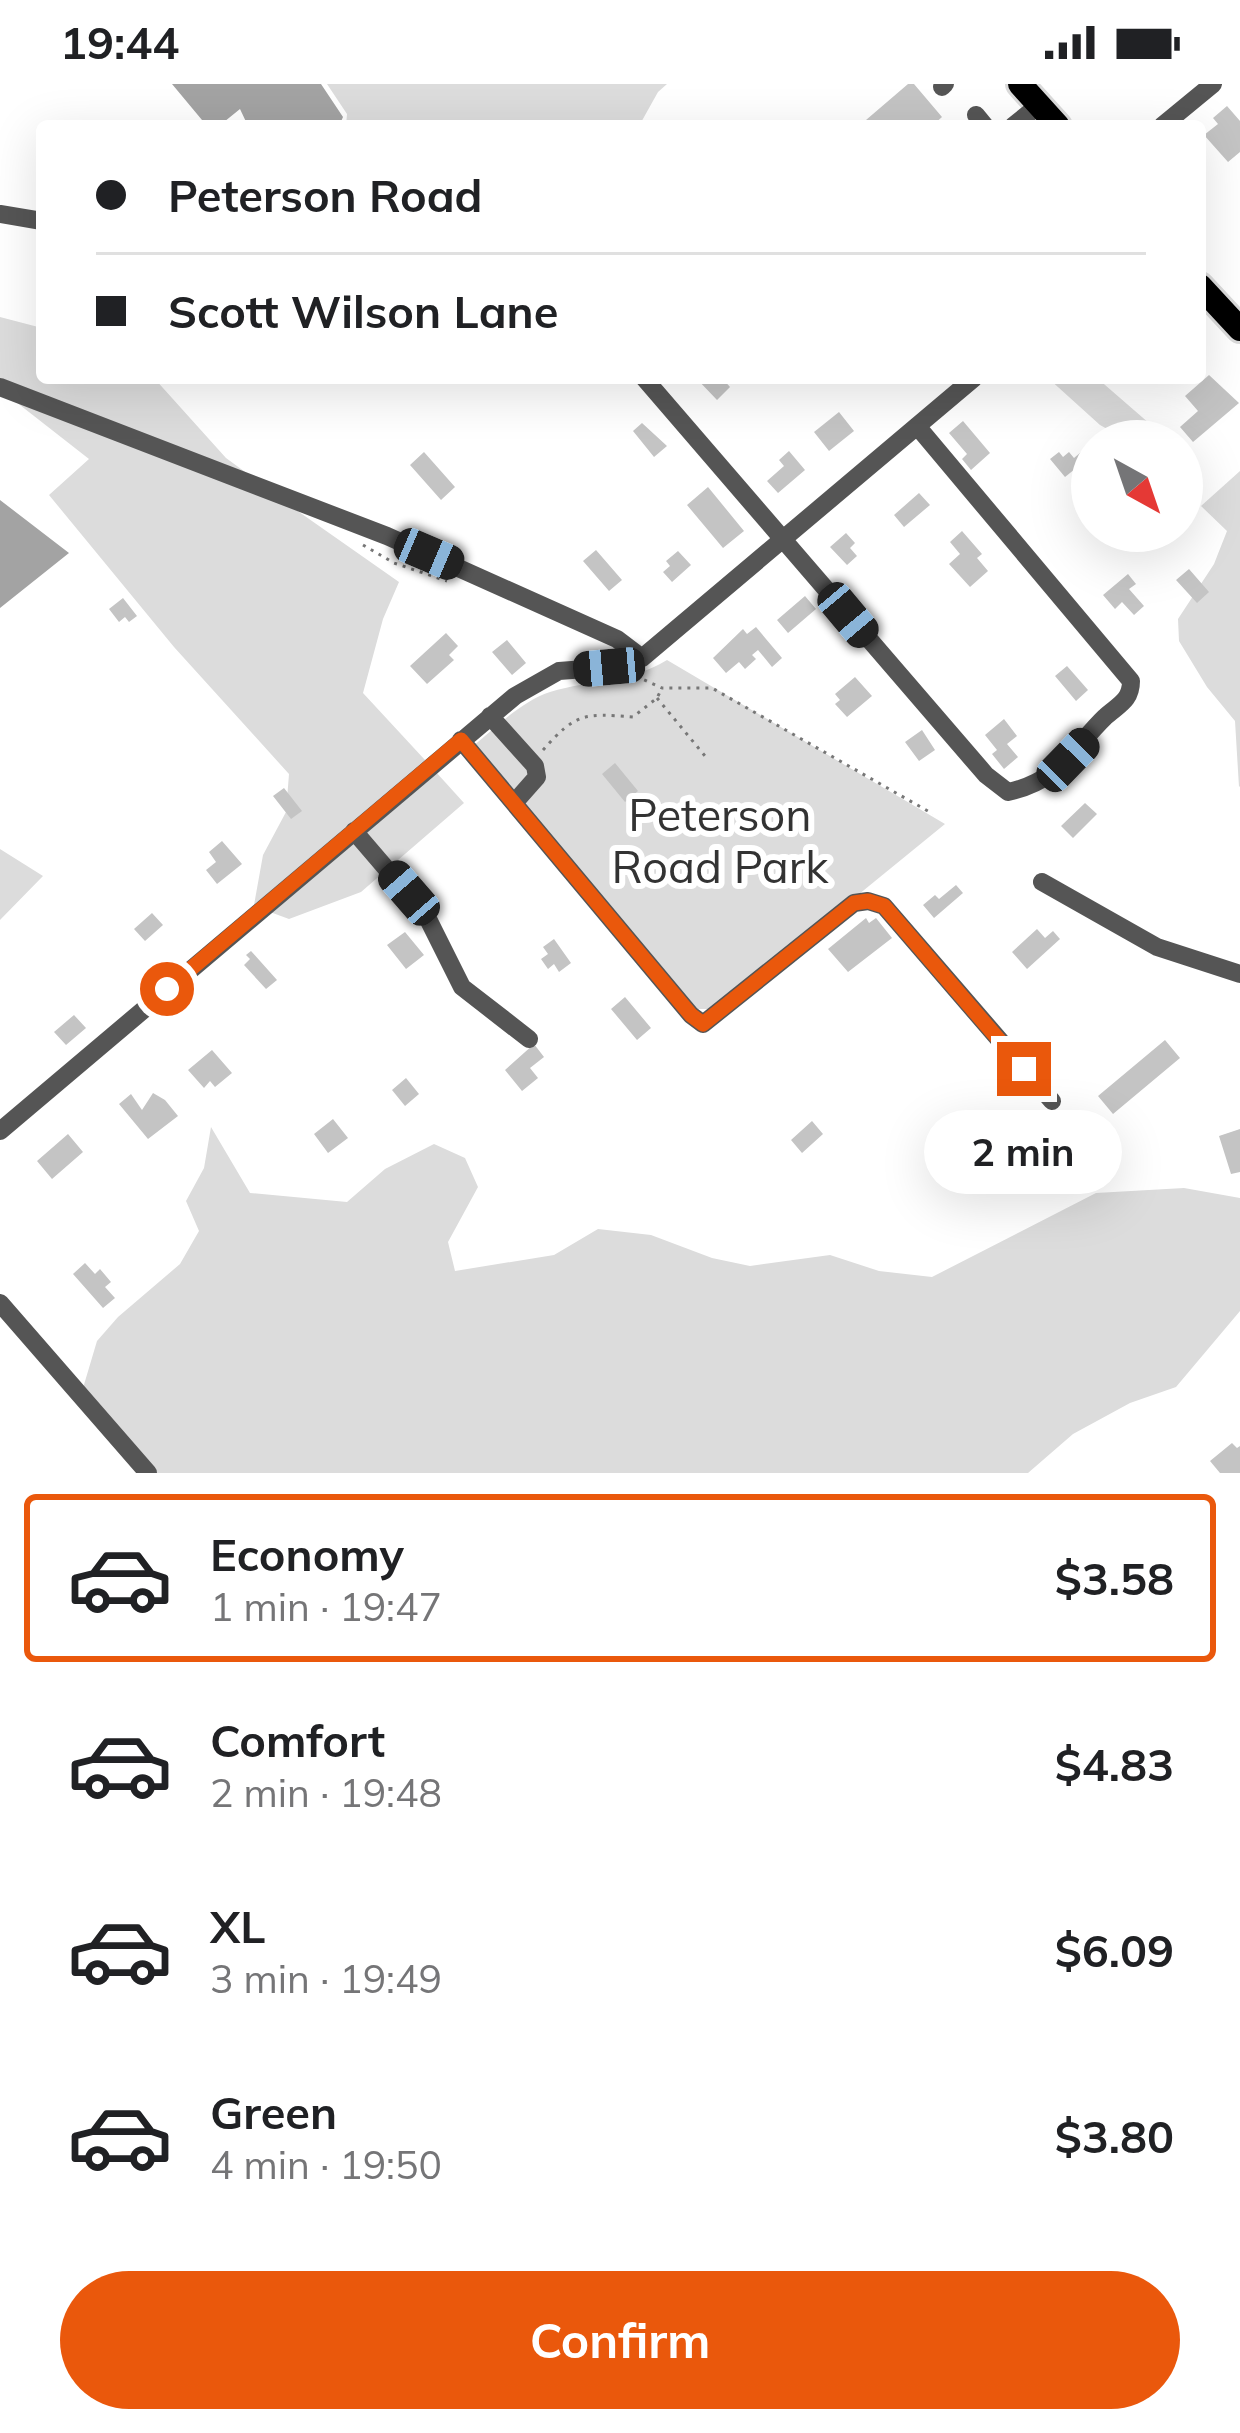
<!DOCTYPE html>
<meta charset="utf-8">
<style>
:root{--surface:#fff;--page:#f2f2f2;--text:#202124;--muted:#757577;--line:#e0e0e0;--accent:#ea580c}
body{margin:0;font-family:Mulish,sans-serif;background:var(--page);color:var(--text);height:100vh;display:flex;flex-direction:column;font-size:45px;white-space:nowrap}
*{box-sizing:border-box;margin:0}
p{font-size:39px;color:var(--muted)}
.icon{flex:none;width:66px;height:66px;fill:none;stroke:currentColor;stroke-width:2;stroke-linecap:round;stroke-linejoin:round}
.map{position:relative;height:1389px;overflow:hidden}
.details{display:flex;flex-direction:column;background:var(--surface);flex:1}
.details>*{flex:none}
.guide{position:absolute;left:36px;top:36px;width:1170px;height:264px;border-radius:12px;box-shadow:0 12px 48px #0002;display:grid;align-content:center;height:264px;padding:0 60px;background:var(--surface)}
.needle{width:78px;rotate:140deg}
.controls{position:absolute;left:1071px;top:336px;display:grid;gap:24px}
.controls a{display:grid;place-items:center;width:132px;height:132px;border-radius:50%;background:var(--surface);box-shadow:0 12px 48px #0002;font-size:60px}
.end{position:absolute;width:54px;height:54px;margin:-27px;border:15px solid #ea580c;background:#fff;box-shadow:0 0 0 6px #fff}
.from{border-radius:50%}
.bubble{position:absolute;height:84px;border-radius:42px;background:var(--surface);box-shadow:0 12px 48px #0002;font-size:39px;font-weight:700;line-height:84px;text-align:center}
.car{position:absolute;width:36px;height:72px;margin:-36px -18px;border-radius:15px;box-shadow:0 0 9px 3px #0007;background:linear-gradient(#222 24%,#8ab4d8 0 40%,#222 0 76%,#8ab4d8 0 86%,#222 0)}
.guide b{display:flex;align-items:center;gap:42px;height:114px;font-size:45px}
.guide b+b{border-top:3px solid var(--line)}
.guide i{width:30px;height:30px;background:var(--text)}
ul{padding:21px 0 0;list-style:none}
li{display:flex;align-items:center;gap:36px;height:168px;margin:0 24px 18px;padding:0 36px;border:6px solid transparent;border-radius:12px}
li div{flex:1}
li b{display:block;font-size:45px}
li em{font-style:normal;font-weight:700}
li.active{border-color:var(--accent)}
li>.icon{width:108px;height:108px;stroke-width:1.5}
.primary-button{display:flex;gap:24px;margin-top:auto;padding:24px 60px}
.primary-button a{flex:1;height:138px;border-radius:72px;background:var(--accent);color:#fff;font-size:48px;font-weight:700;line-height:138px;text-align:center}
.status{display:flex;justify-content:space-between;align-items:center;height:84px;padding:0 60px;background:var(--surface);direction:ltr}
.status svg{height:33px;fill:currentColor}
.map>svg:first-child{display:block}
.green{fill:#dcdcdc}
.water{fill:#a3a3a3}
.building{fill:#c4c4c4}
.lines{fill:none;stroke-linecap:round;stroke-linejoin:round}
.major-casing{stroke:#dbdbdb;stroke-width:30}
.path{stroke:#777;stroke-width:3;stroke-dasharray:3 6;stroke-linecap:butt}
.minor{stroke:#555;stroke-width:18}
.major{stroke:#000;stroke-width:24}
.route{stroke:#ea580c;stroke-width:15}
.labels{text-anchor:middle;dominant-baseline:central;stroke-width:12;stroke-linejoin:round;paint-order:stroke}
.park-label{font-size:45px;fill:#333;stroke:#fff}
</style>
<div class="status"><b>19:44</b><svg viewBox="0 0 49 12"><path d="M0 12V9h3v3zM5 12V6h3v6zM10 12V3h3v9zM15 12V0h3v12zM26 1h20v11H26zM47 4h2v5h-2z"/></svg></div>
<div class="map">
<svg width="1240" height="1389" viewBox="0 0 1240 1389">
<rect width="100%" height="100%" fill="#fff"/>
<path class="green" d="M 327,0 L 667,0 L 658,8 L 639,42 L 346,42 L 347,30 Z
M 0,233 L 42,244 L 42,294 L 154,294 L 226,374 L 252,393 L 0,295 Z
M 1048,294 L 1097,294 L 1150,340 L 1125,355 L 1100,341 Z
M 11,314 L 292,423 L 399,498 L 383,535 L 363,609 L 425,676 L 254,821 L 263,771 L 286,728 L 289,690 L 174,563 L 49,411 L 89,375 Z
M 1240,387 L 1240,702 L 1239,703 L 1235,637 L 1207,603 L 1179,557 L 1178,535 L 1214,480 L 1227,447 L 1201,422 Z
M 667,576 L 945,740 L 718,925 L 695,925 L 473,662 C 497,643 520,618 550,608 C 592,595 627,600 667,576 Z
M 435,687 L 464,719 L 361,808 L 289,835 L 270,828 Z
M 0,765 L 43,792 L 0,836 Z
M 211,1043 L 250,1109 L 347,1118 L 385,1085 L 434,1060 L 465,1074 L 478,1103 L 448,1158 L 455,1187 L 554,1171 L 598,1145 L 651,1151 L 712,1174 L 750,1182 L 830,1171 L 879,1187 L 932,1193 L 1096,1109 L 1184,1104 L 1240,1114 L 1240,1227 L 1176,1303 L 1130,1319 L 1073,1350 L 1028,1389 L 157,1389 L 83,1304 L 97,1257 L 118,1233 L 180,1180 L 199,1147 L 186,1117 L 204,1084 Z"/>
<path class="water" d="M 172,0 L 321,0 L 343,33 L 339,42 L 248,42 L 240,25 L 219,42 L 207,42 Z
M 0,416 L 69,469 L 0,524 Z"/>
<path class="building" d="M 908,0 L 914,0 L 942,33 L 932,42 L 859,42 Z
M 1227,22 L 1240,37 L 1240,68 L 1228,78 L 1204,51 L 1218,40 L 1213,34 Z
M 1209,291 L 1239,319 L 1193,358 L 1180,343 L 1198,327 L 1185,312 Z
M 696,294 L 722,294 L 730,303 L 717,316 Z
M 839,328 L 854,347 L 829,367 L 814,348 Z
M 963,337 L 990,369 L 971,386 L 962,375 L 967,370 L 949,349 Z
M 642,339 L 667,362 L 654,373 L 633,347 Z
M 1087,363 L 1092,369 L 1092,386 L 1085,377 L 1065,393 L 1050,375 L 1059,368 L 1063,373 L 1069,368 L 1074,374 Z
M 789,367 L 805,386 L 778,409 L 767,397 L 784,382 L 779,376 Z
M 424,368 L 455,403 L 441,416 L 410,381 Z
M 708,403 L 744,447 L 723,464 L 687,421 Z
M 919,409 L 930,421 L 904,443 L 894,431 Z
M 962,447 L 982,470 L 977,474 L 988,487 L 970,503 L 949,480 L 960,470 L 950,458 Z
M 846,449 L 855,459 L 850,464 L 857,472 L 847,481 L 830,463 Z
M 596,466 L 622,496 L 609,507 L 583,477 Z
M 678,467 L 691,481 L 672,498 L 663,488 L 670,482 L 666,477 Z
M 1189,485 L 1209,508 L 1197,519 L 1176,496 Z
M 1128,490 L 1136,500 L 1129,505 L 1144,522 L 1134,531 L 1122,518 L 1115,525 L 1103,511 Z
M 805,512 L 816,525 L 788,549 L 777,536 Z
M 123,514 L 137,532 L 129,538 L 125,533 L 119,538 L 109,525 Z
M 756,543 L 782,574 L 772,583 L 758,566 L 752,571 L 756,575 L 745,585 L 739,578 L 726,589 L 713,574 L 743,545 L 747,550 Z
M 446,549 L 458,562 L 449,571 L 454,576 L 427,600 L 410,582 Z
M 507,556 L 526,579 L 512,591 L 492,568 Z
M 1067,582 L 1088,606 L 1076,617 L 1055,592 Z
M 855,593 L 872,612 L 847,633 L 835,620 L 840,616 L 835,610 Z
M 1004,635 L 1017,652 L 1007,660 L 1018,673 L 1004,685 L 992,670 L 997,666 L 985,651 Z
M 922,646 L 935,666 L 919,677 L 905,658 Z
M 615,679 L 638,707 L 625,718 L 602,690 Z
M 284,704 L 302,727 L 291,735 L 273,712 Z
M 1085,719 L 1097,730 L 1073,754 L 1061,742 Z
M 222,757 L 242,780 L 217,800 L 206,786 L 216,778 L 209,768 Z
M 956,801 L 963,809 L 934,834 L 923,821 L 935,811 L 939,815 Z
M 152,829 L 163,841 L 145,857 L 134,845 Z
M 866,834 L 869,839 L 876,834 L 892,854 L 848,888 L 828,865 Z
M 1037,845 L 1045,854 L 1053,847 L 1060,855 L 1027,885 L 1012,868 Z
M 405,848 L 424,871 L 406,885 L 387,861 Z
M 554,855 L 571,879 L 559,888 L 554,880 L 548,885 L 541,875 L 548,870 L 543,863 Z
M 251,867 L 277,896 L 266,905 L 244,881 L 250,875 L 246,871 Z
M 625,913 L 651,944 L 637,956 L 611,925 Z
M 74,931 L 86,944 L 66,961 L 54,948 Z
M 1165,956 L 1180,974 L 1113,1030 L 1098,1012 Z
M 534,960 L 544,973 L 530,984 L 538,994 L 522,1007 L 505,986 Z
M 212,966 L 232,989 L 215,1003 L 210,997 L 204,1004 L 188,986 Z
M 406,994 L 419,1010 L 405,1022 L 392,1006 Z
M 153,1009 L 165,1016 L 178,1032 L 148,1055 L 119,1020 L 131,1010 L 142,1026 Z
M 333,1035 L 348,1054 L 328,1069 L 314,1050 Z
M 812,1037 L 823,1050 L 802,1069 L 791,1056 Z
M 1240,1045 L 1240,1088 L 1231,1090 L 1219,1052 Z
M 68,1050 L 83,1068 L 52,1095 L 37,1077 Z
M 85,1179 L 95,1190 L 100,1185 L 111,1198 L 105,1203 L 115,1214 L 103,1224 L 73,1190 Z
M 1232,1359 L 1237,1364 L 1240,1362 L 1240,1389 L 1220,1389 L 1210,1377 Z"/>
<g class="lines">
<defs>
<path id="major" d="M 1020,0 L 1058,42
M 1200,202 L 1240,245"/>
</defs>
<use href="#major" class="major-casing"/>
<path class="path" d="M 363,461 L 394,479 L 447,497
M 636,592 L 662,604 L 712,604 L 933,730
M 657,614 L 705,672
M 543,666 C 576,629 584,629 633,633 L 657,614 L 662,604"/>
<path class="minor" d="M 942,3 L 945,0
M 976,31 L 985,42
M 1013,42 L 1039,21
M 1162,42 L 1213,0
M 0,130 L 42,137
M 644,294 L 986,691 L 1008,708 C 1060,697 1072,665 1105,633 C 1118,621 1131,617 1131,597 L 917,342
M 0,303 L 387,452 L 617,555 L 642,574
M 490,632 L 535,682 L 537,693 L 514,719
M 461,656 L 691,931 L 703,940 L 854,819 L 868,817 L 884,822 L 1052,1017
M 354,747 L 426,831 L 462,903 L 529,955
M 1042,798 L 1157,863 L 1240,890
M 0,1047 L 515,612 L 559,587 L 624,582 L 642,574 L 974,294
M 0,1219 L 148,1389"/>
<use href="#major" class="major"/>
</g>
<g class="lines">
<path class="route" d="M 167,905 L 461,656 L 691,931 L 703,940 L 854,819 L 868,817 L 884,822 L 1024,985"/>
</g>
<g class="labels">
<g class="park-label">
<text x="720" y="730">Peterson<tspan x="720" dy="52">Road Park</tspan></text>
</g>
</g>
</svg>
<div class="controls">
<a><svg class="needle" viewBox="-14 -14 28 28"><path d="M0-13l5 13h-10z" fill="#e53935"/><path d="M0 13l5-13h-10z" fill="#757577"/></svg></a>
</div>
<i class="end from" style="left:167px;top:905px"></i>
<i class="end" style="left:1024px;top:985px"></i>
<div class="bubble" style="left:924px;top:1026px;width:198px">2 min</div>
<i class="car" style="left:429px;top:470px;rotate:113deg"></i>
<i class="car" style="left:848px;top:531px;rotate:140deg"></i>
<i class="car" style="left:609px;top:583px;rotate:265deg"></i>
<i class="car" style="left:1068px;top:676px;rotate:44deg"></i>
<i class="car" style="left:409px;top:809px;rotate:319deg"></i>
<div class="guide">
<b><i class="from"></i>Peterson Road</b>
<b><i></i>Scott Wilson Lane</b>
</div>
</div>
<section class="details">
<ul>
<li class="active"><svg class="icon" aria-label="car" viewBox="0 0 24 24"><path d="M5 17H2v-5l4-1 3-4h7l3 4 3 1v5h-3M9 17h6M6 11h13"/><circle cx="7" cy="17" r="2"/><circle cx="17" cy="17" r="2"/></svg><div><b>Economy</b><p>1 min · 19:47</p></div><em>$3.58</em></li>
<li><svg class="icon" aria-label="car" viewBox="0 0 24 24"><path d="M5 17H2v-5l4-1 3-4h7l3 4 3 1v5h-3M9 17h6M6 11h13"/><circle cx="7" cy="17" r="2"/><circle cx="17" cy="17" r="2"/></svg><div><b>Comfort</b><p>2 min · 19:48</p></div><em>$4.83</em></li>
<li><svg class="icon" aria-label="car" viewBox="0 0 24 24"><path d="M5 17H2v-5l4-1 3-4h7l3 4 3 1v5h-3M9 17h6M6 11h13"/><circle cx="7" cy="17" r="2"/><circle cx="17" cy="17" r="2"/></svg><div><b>XL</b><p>3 min · 19:49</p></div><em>$6.09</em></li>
<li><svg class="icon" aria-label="car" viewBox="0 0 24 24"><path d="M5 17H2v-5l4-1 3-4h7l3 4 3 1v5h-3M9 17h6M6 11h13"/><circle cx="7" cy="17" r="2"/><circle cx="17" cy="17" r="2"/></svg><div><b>Green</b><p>4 min · 19:50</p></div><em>$3.80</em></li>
</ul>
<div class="primary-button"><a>Confirm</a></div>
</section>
